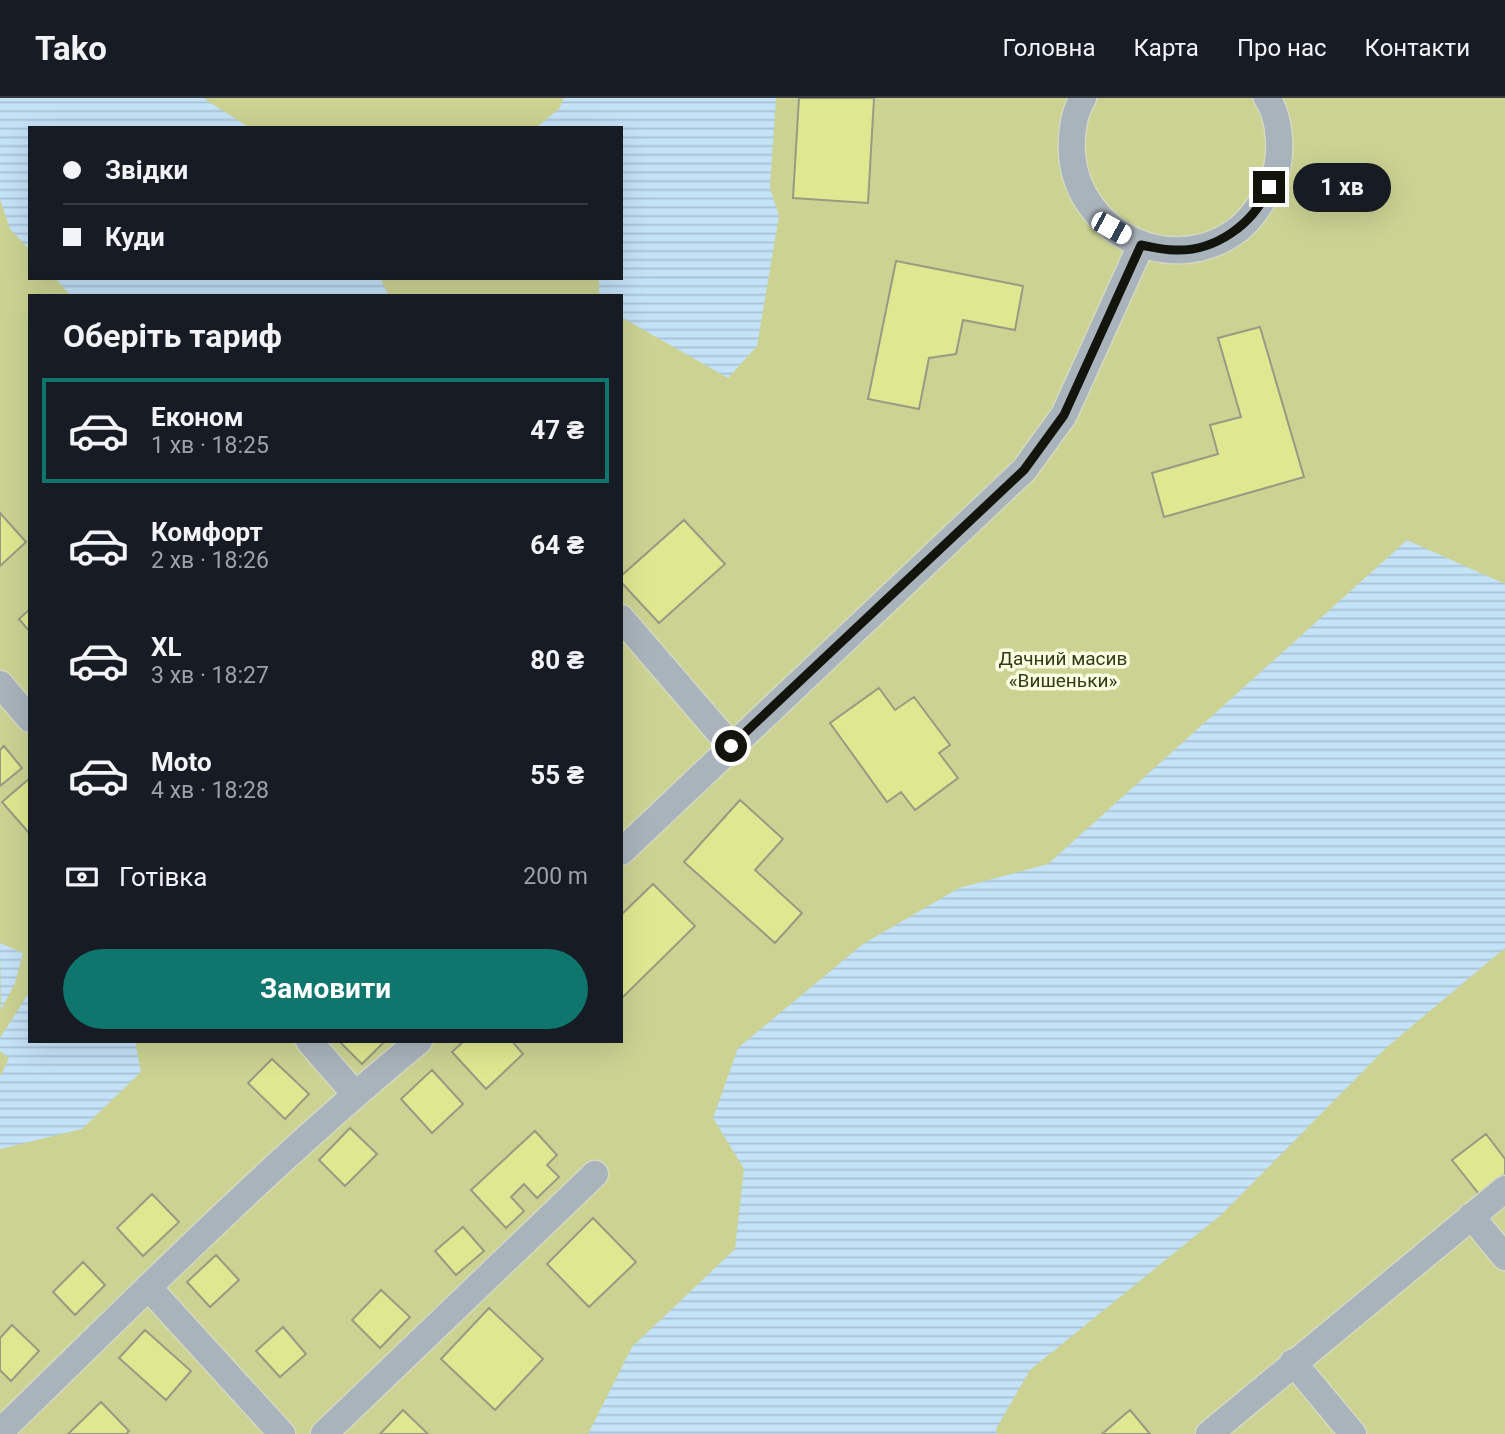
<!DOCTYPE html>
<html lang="uk">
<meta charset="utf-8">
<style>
:root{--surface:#171b24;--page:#20242c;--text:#f1f3f6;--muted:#9ea1a6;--line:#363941;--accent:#0f766e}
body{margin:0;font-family:Roboto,sans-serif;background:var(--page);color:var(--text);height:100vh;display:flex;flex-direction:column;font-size:26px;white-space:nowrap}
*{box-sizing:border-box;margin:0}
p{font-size:23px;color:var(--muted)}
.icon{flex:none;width:38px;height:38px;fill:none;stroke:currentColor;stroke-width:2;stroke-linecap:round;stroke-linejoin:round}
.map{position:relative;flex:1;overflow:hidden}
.details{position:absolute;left:28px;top:196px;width:595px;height:749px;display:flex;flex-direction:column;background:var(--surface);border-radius:0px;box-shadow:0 7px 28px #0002}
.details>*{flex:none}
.hud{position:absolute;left:28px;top:28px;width:595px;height:154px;border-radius:0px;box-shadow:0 7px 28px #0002;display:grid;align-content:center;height:154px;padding:0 35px;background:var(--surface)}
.end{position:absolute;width:32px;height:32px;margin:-16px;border:9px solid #13140b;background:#fff;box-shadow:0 0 0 4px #fff}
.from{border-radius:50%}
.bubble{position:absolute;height:49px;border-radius:24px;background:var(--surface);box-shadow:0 7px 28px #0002;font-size:23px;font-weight:700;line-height:49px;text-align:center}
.car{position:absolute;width:21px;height:42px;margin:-21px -10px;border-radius:9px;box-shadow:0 0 5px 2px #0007;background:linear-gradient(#fff 24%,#345 0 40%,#fff 0 76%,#345 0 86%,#fff 0)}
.hud b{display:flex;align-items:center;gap:24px;height:66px;font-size:26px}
.hud b+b{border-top:2px solid var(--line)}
.hud i{width:18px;height:18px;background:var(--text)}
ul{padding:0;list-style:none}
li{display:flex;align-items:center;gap:21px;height:105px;margin:0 14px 10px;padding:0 21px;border:4px solid transparent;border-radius:0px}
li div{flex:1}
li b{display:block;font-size:26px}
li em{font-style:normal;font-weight:700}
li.current{border-color:var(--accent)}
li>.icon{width:63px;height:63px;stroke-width:1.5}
h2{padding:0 35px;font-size:32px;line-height:84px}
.pay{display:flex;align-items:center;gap:18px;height:77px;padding:0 35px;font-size:26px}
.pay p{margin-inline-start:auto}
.button{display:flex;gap:14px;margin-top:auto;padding:14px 35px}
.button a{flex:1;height:80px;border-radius:42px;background:var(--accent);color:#fff;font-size:28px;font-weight:700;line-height:80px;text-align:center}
header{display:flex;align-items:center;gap:42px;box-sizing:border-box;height:98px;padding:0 35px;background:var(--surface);border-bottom:2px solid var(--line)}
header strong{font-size:33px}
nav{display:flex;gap:38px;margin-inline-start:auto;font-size:24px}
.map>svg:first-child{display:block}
.garden{fill:#cbd292;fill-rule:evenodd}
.water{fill:url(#water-rules)}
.building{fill:#dfe890;stroke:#989b83;stroke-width:2}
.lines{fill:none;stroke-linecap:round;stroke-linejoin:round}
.minor-casing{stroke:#d5d9c0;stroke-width:29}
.minor{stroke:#a9b3bb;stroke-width:26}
.route{stroke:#13140b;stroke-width:9}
.labels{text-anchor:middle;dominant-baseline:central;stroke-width:7;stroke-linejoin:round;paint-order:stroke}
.park-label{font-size:19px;fill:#363a15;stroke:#fafee3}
</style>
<header>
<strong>Tako</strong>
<nav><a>Головна</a><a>Карта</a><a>Про нас</a><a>Контакти</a></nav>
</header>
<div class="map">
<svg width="1505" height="1336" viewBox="0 0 1505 1336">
<defs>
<pattern id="water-rules" width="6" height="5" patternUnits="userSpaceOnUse" patternTransform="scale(1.75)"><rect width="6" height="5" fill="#c4e2f8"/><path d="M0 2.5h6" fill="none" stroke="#a8c1d3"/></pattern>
</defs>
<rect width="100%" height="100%" fill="#fafee3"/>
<path class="garden" d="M 0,0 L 1505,0 L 1505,1336 L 0,1336 ZM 30,30 L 621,30 L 621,180 L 30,180 ZM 30,198 L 621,198 L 621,943 L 30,943 Z"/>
<path class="water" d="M 0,0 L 203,0 L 250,30 L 30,30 L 30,152 L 10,131 L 0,101 Z
M 564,0 L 776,0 L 770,90 L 779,118 L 757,248 L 728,280 L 621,219 L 621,198 L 599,198 L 599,180 L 621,180 L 621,30 L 536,30 L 559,11 Z
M 55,180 L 380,180 L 389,198 L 71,198 Z
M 1407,442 L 1505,486 L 1505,850 L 1387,949 L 1221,1117 L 1030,1272 L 996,1331 L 997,1336 L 588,1336 L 632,1249 L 735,1151 L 744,1071 L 713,1020 L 738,950 L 863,846 L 959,790 L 1048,766 Z
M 0,845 L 23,855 L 15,885 L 1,912 Z
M 30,893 L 30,943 L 135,943 L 141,974 L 82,1031 L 0,1051 L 0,979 L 9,960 L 0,953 L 0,940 Z"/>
<path class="building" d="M 799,0 L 874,0 L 868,105 L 793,100 Z
M 896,163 L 1023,188 L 1015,232 L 963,222 L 956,256 L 929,260 L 919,311 L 868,301 Z
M 1260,229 L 1304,379 L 1164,419 L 1152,375 L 1218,356 L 1210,327 L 1241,319 L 1218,240 Z
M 0,415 L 26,444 L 0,468 Z
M 684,422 L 725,466 L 659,525 L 621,484 L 621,478 Z
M 30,511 L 30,534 L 19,521 Z
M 879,590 L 895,612 L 914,599 L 950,647 L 939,655 L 958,680 L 915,712 L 901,694 L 887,704 L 830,625 Z
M 4,648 L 22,670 L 0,688 L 0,652 Z
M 30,680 L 30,736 L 2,704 Z
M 740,702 L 783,741 L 755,772 L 802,815 L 775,845 L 684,764 Z
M 653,786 L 695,828 L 622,900 L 621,817 Z
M 339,943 L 385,943 L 362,966 Z
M 464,943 L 512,943 L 523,956 L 486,991 L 452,954 Z
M 272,961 L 309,996 L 285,1021 L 248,985 Z
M 432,972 L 463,1006 L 432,1035 L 401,1001 Z
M 350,1030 L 377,1056 L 345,1088 L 319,1062 Z
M 535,1033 L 557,1057 L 547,1067 L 559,1079 L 537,1100 L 524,1086 L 511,1099 L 524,1113 L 506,1130 L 471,1092 Z
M 1486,1036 L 1505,1061 L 1505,1076 L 1479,1096 L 1452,1062 Z
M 152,1096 L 179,1124 L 143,1158 L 117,1130 Z
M 593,1120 L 636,1164 L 589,1209 L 547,1166 Z
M 463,1129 L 484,1153 L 456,1177 L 435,1153 Z
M 216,1157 L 239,1182 L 210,1209 L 187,1184 Z
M 83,1164 L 105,1187 L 75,1217 L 53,1194 Z
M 381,1192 L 410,1219 L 380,1250 L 352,1222 Z
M 489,1210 L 543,1261 L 495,1312 L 441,1261 Z
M 12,1227 L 39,1253 L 11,1283 L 0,1272 L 0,1240 Z
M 283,1229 L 306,1256 L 280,1279 L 256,1253 Z
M 145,1232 L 191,1273 L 166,1302 L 119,1260 Z
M 101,1304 L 129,1333 L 126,1336 L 68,1336 Z
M 403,1312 L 428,1336 L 380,1336 Z
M 1130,1312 L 1150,1336 L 1102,1336 Z"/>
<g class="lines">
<defs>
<path id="minor" d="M 1083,0 C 1073,16 1071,38 1072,57 C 1079,137 1175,182 1240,130 C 1255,117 1265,100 1273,82 C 1283,59 1281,21 1267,0
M 621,520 L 731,648
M 0,586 L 30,621
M 621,754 L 1024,372 L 1064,317 L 1141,147
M 309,943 L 355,996
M 1471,1118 L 1505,1159
M 148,1189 L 282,1336
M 1293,1264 L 1353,1336
M 0,1334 C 137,1201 272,1064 419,943
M 324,1336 L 595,1076
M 1209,1336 L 1505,1091"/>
</defs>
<use href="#minor" class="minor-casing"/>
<use href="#minor" class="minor"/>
</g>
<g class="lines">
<path class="route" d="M 731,648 L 1024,372 L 1064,317 L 1141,147 C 1152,149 1163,152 1174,152 C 1215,154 1254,126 1269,89"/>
</g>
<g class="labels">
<g class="park-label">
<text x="1063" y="560">Дачний масив<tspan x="1063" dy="22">«Вишеньки»</tspan></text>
</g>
</g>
</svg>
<i class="end from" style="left:731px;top:648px"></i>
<i class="end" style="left:1269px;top:89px"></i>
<div class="bubble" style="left:1293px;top:65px;width:98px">1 хв</div>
<i class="car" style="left:1111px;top:130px;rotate:119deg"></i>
<div class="hud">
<b><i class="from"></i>Звідки</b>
<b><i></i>Куди</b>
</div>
<section class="details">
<h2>Оберіть тариф</h2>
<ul>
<li class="current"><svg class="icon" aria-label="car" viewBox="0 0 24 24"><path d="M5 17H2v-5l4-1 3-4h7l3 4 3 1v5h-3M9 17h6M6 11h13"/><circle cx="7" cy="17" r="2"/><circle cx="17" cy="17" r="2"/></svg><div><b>Економ</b><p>1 хв · 18:25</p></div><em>47 ₴</em></li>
<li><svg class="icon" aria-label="car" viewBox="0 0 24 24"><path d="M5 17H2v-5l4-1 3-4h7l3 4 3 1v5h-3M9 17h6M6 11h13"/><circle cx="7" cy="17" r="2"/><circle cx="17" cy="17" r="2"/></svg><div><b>Комфорт</b><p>2 хв · 18:26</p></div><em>64 ₴</em></li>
<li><svg class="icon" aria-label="car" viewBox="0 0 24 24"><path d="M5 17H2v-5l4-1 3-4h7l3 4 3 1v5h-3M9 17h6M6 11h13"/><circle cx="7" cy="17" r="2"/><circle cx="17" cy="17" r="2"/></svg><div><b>XL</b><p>3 хв · 18:27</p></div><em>80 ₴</em></li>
<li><svg class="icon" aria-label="car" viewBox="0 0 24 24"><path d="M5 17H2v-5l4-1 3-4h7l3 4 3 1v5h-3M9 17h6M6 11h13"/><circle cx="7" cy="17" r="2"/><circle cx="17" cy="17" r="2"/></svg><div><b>Moto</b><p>4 хв · 18:28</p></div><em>55 ₴</em></li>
</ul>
<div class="pay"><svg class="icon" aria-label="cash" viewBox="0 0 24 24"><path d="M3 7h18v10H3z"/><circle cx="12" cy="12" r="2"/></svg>Готівка<p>200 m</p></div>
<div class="button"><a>Замовити</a></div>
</section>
</div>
